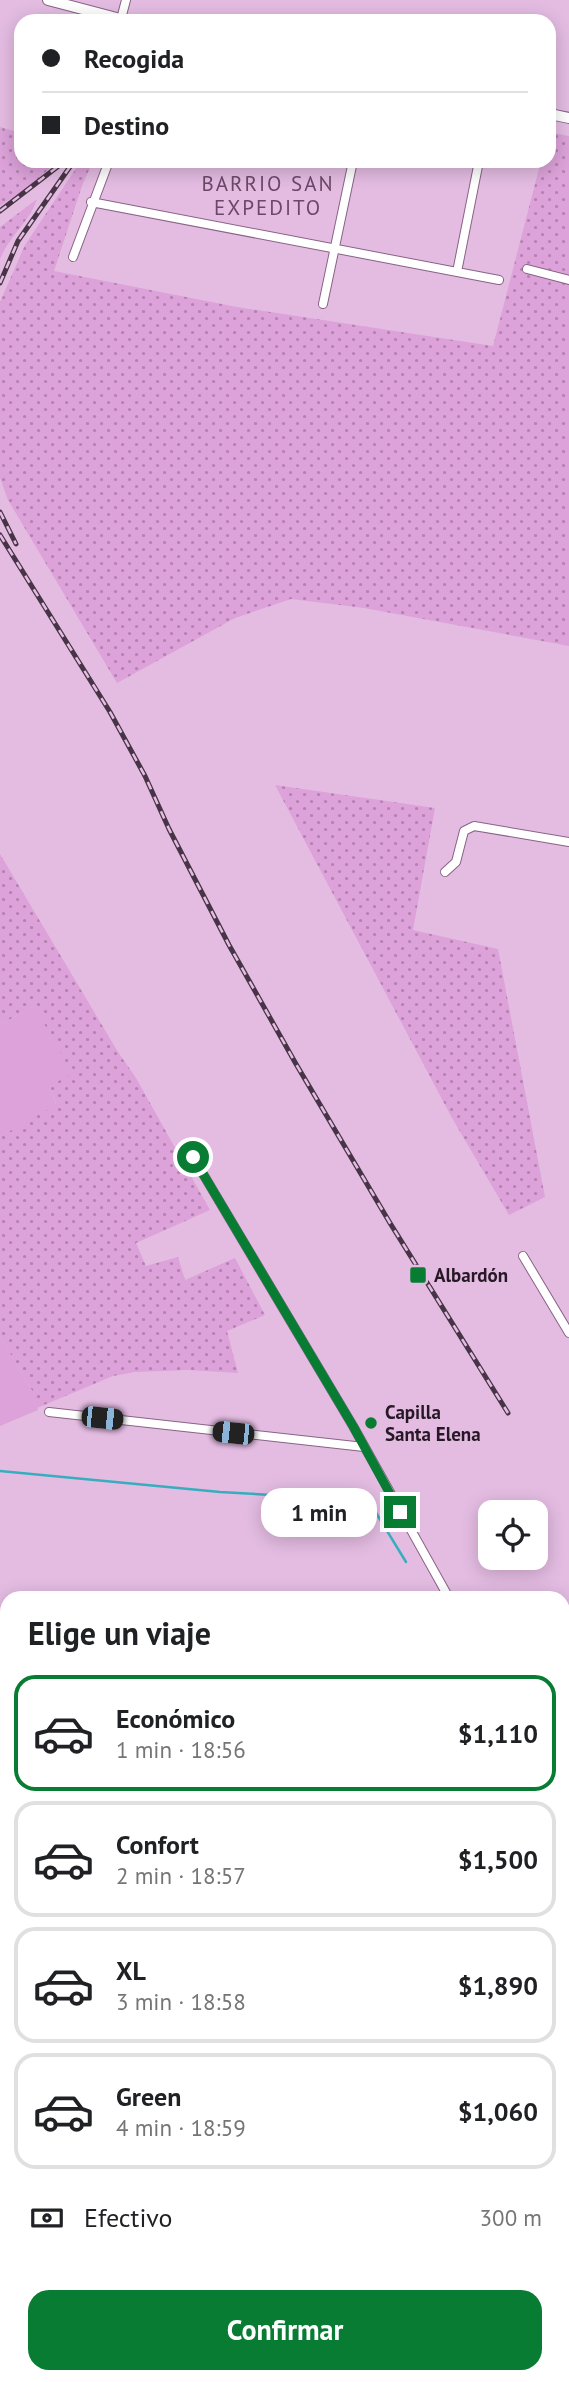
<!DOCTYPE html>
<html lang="es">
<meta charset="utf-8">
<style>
:root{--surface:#fff;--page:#f6f6f6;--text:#202124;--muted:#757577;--line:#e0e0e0;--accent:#087c32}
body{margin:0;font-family:"PT Sans",sans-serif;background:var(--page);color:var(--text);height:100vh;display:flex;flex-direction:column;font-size:26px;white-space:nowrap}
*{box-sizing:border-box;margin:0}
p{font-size:23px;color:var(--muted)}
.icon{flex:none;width:38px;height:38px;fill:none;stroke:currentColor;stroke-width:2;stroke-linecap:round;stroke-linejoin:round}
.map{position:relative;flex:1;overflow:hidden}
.sheet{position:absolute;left:0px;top:1591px;width:570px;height:793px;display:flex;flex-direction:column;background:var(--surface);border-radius:21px 21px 0 0;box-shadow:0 4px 18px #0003}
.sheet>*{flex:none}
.hud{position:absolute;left:14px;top:14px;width:542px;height:154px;border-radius:21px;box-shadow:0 4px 18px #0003;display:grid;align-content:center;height:154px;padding:0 28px;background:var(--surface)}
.controls{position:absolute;left:478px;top:1500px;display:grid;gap:14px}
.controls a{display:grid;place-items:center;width:70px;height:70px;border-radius:14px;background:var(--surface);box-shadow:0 4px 18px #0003;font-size:35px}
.end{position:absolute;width:32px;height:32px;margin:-16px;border:9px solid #087c32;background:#fff;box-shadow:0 0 0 4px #fff}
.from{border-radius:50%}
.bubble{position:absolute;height:49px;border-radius:21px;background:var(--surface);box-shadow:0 4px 18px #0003;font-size:23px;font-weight:700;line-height:49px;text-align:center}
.car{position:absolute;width:21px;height:42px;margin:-21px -10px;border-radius:9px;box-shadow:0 0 5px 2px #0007;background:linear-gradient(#222 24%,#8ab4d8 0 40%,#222 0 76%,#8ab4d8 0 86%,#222 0)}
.hud b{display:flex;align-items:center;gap:24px;height:66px;font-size:26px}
.hud b+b{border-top:2px solid var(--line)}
.hud i{width:18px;height:18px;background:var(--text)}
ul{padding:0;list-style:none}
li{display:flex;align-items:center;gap:21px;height:116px;margin:0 14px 10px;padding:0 14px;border:4px solid var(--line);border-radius:21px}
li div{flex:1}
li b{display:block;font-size:26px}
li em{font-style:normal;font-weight:700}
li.active{border-color:var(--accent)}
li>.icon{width:63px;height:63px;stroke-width:1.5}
h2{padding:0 28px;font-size:32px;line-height:84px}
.pay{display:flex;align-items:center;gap:18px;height:77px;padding:0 28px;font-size:26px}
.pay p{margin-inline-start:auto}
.cta{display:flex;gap:14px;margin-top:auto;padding:14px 28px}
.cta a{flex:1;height:80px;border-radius:21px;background:var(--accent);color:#fff;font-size:28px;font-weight:700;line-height:80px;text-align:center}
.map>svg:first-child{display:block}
.grass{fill:url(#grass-dots)}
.garden{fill:#dca2d9}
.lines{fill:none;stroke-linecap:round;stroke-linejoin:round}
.stream{stroke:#37aebe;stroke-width:2.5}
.minor-casing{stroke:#876385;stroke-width:10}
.secondary-casing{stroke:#876385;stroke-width:12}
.minor{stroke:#fff;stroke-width:8}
.secondary{stroke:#fff;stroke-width:10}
.rail-casing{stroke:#473446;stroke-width:5}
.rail{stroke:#e4bce2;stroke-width:2.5;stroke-dasharray:8;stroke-linecap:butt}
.route{stroke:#087c32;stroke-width:9}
.poi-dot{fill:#087c32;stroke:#e4bce2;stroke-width:2.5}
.labels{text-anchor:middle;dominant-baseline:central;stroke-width:7;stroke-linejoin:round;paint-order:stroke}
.poi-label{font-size:19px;font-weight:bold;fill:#271826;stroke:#e4bce2;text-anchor:start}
.neighbourhood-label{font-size:21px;letter-spacing:2px;fill:#6b4869;stroke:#e4bce2}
</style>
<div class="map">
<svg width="569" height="2382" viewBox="0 0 569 2382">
<defs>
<pattern id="grass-dots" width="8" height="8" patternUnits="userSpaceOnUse" patternTransform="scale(1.75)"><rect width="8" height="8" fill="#dca2d9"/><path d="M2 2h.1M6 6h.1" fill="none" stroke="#b283b0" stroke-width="1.8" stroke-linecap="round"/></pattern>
</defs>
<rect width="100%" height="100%" fill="#e4bce2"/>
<path class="grass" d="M 0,127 L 21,133 L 21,161 L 58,161 L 31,185 L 0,206 Z
M 550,132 L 569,136 L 569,646 L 364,608 L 291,599 L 235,618 L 117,683 L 8,500 L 0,478 L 0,302 L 25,245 L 81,161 L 93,161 L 82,186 L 54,271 L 237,307 L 493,346 L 541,161 L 550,161 Z
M 37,199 C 30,221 9,237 0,259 L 0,227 Z
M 275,785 L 435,808 L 413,930 L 498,949 L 545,1197 L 509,1215 L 452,1118 Z
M 0,854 L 118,1052 L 136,1078 L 210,1210 L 136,1243 L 146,1266 L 178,1257 L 185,1280 L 235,1258 L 265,1315 L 227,1331 L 238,1373 L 188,1370 L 135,1372 L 113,1376 L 37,1408 L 34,1394 L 0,1336 L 0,1126 L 6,1133 L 56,1104 L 50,1086 L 34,1006 L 0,1025 Z
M 0,2054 L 7,2058 L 7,2376 L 86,2377 L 84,2382 L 0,2382 Z
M 178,2377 L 408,2377 L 405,2382 L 187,2382 Z"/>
<path class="garden" d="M 34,1006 L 72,1073 L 50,1086 L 56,1105 L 6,1133 L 0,1126 L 0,1025 Z
M 0,1336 L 34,1394 L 38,1410 L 0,1426 Z
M 564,2369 L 569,2370 L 569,2382 L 518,2382 L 520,2377 L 564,2376 Z"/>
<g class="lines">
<path class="stream" d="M 0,1471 L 220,1492 L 359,1500 L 370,1503 L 406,1562"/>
<defs>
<path id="minor" d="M 121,19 L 126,0
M 91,202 L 499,280
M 73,257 L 109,161
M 527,269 L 569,280
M 457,272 L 479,161
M 323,304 L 353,161
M 445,872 L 456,862 L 464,831 L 474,826 L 569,842
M 193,1157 L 353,1426 L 449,1598
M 523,1256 L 569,1333
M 49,1412 L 364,1447
M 0,1674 L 7,1675
M 564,1798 L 569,1799
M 0,1824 L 7,1825
M 0,2004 L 7,1996
M 564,2198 L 569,2200
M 564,2311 L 569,2313"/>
<path id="secondary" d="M 48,0 L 128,21
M 550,114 L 569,118
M 564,2148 L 569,2132
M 481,2382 L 483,2376"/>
</defs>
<use href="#minor" class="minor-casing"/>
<use href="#secondary" class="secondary-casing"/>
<use href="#minor" class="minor"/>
<use href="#secondary" class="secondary"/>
<defs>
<path id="rail" d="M 0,211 L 65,161
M 0,283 L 18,241 L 74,161
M 0,512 L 16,544
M 0,535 L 110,712 L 145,776 L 169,829 L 229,945 L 296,1064 L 390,1223 L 508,1413"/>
</defs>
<use href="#rail" class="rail-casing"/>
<use href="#rail" class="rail"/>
</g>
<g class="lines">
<path class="route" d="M 193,1157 L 353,1426 L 400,1512"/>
</g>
<g class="poi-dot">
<rect x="409" y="1266" width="18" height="18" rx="3.5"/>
<circle cx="371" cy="1423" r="7"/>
</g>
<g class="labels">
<g class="poi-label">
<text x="434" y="1275">Albardón</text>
<text x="385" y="1412">Capilla<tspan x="385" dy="22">Santa Elena</tspan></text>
</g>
<g class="neighbourhood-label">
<text x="268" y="183">BARRIO SAN<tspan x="268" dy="24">EXPEDITO</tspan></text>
</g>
</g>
</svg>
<div class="controls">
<a><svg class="icon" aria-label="locate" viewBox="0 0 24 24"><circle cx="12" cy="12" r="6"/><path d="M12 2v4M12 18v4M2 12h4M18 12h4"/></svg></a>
</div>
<i class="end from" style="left:193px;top:1157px"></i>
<i class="end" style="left:400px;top:1512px"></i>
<div class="bubble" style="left:261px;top:1488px;width:116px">1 min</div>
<i class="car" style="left:102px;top:1418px;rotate:96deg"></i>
<i class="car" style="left:233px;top:1433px;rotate:276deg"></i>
<div class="hud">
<b><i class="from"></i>Recogida</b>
<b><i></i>Destino</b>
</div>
<section class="sheet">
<h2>Elige un viaje</h2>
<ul>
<li class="active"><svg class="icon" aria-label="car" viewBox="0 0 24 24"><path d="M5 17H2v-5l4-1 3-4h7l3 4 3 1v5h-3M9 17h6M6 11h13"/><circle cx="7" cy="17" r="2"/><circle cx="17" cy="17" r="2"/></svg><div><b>Económico</b><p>1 min · 18:56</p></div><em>$1,110</em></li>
<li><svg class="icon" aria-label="car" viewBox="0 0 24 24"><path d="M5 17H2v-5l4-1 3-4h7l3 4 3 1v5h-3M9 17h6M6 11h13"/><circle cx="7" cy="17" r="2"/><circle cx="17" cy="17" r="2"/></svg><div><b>Confort</b><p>2 min · 18:57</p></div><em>$1,500</em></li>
<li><svg class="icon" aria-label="car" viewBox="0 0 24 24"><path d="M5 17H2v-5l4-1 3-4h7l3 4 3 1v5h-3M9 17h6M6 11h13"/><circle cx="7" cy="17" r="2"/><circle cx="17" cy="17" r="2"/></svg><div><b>XL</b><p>3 min · 18:58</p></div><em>$1,890</em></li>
<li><svg class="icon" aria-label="car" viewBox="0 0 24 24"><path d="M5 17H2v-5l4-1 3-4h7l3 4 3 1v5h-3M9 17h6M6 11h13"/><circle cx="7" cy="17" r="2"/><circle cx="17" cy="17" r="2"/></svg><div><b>Green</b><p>4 min · 18:59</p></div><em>$1,060</em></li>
</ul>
<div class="pay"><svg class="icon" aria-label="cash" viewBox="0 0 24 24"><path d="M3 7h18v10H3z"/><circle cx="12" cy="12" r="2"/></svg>Efectivo<p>300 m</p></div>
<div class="cta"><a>Confirmar</a></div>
</section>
</div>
